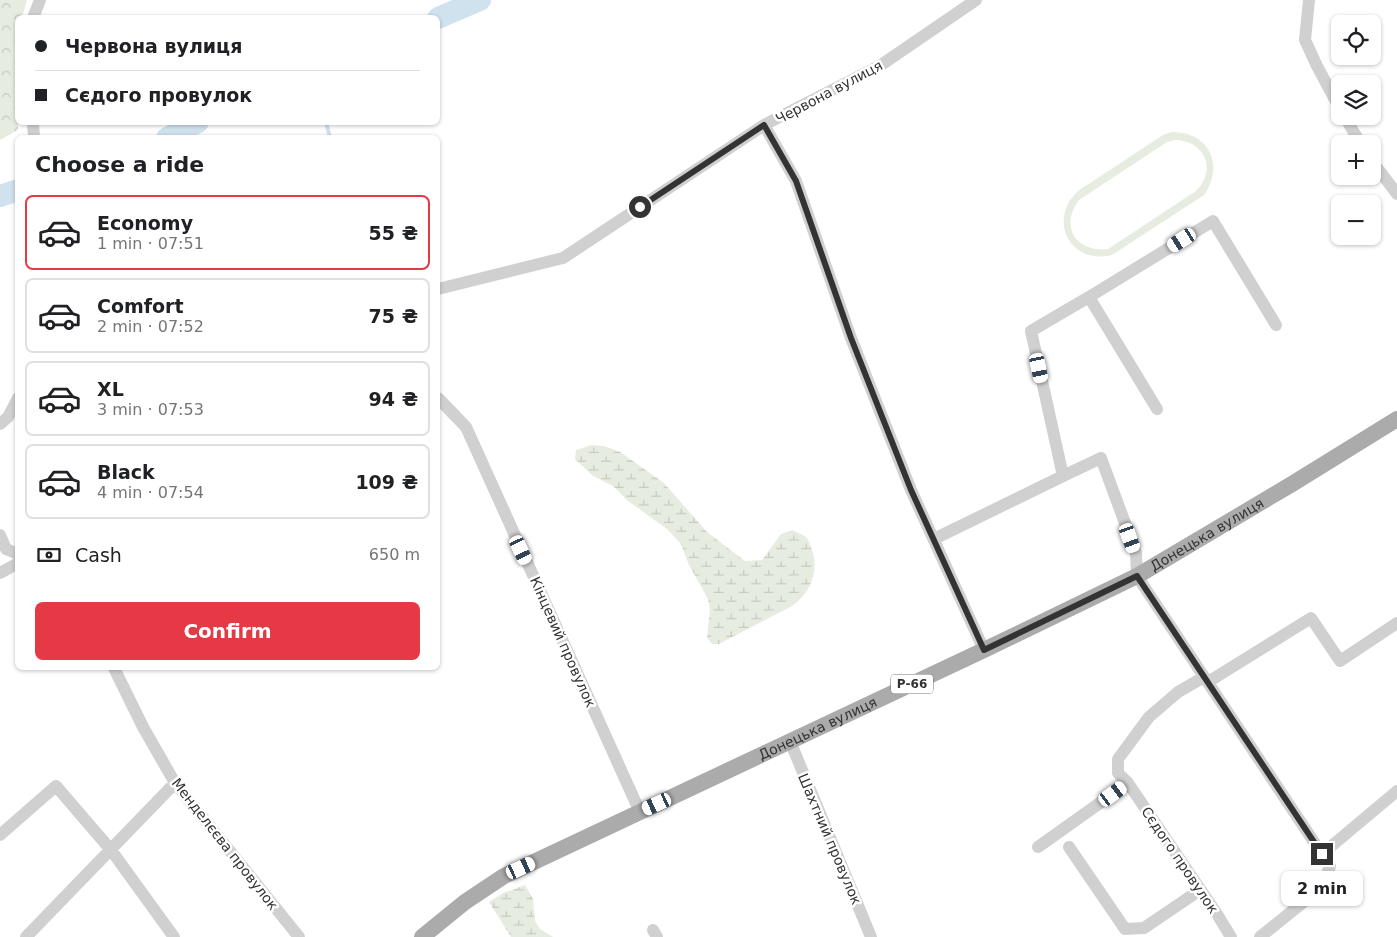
<!DOCTYPE html>
<meta charset="utf-8">
<style>
:root{--surface:#fff;--page:#f6f6f6;--text:#202124;--muted:#757577;--line:#e0e0e0;--accent:#e63946}
body{margin:0;font-family:"DejaVu Sans",sans-serif;background:var(--page);color:var(--text);height:100vh;display:flex;flex-direction:column;font-size:19px;white-space:nowrap}
*{box-sizing:border-box;margin:0}
p{font-size:16px;color:var(--muted)}
.icon{flex:none;width:28px;height:28px;fill:none;stroke:currentColor;stroke-width:2;stroke-linecap:round;stroke-linejoin:round}
.map{position:relative;flex:1;overflow:hidden}
.side{position:absolute;left:15px;top:135px;width:425px;height:535px;display:flex;flex-direction:column;background:var(--surface);border-radius:8px;box-shadow:0 1px 4px #0004}
.side>*{flex:none}
.banner{position:absolute;left:15px;top:15px;width:425px;height:110px;border-radius:8px;box-shadow:0 1px 4px #0004;display:grid;align-content:center;height:110px;padding:0 20px;background:var(--surface)}
.fabs{position:absolute;left:1331px;top:15px;display:grid;gap:10px}
.fabs a{display:grid;place-items:center;width:50px;height:50px;border-radius:8px;background:var(--surface);box-shadow:0 1px 4px #0004;font-size:25px}
.end{position:absolute;width:22px;height:22px;margin:-11px;border:6px solid #333;background:#fff;box-shadow:0 0 0 2px #fff}
.from{border-radius:50%}
.bubble{position:absolute;height:35px;border-radius:8px;background:var(--surface);box-shadow:0 1px 4px #0004;font-size:16px;font-weight:700;line-height:35px;text-align:center}
.car{position:absolute;width:15px;height:30px;margin:-15px -8px;border-radius:6px;box-shadow:0 0 4px 1px #0007;background:linear-gradient(#fff 24%,#345 0 40%,#fff 0 76%,#345 0 86%,#fff 0)}
.banner b{display:flex;align-items:center;gap:18px;height:48px;font-size:19px}
.banner b+b{border-top:1px solid var(--line)}
.banner i{width:12px;height:12px;background:var(--text)}
ul{padding:0;list-style:none}
li{display:flex;align-items:center;gap:15px;height:75px;margin:0 10px 8px;padding:0 10px;border:2px solid var(--line);border-radius:8px}
li div{flex:1}
li b{display:block;font-size:19px}
li em{font-style:normal;font-weight:700}
li.on{border-color:var(--accent)}
li>.icon{width:45px;height:45px;stroke-width:1.5}
h2{padding:0 20px;font-size:22px;line-height:60px}
.pay{display:flex;align-items:center;gap:12px;height:55px;padding:0 20px;font-size:19px}
.pay p{margin-inline-start:auto}
.cta{display:flex;gap:10px;margin-top:auto;padding:10px 20px}
.cta a{flex:1;height:58px;border-radius:8px;background:var(--accent);color:#fff;font-size:20px;font-weight:700;line-height:58px;text-align:center}
.map>svg:first-child{display:block}
.forest{fill:url(#forest-crowns)}
.wetland{fill:url(#wetland-marsh)}
.park{fill:#e6ecdf;fill-rule:evenodd}
.lines{fill:none;stroke-linecap:round;stroke-linejoin:round}
.stream{stroke:#cfe2ee;stroke-width:4}
.river{stroke:#cfe2ee;stroke-width:22}
.minor{stroke:#d0d0d0;stroke-width:12}
.major{stroke:#ababab;stroke-width:16}
.route{stroke:#333;stroke-width:6}
.labels{text-anchor:middle;dominant-baseline:central;stroke-width:5;stroke-linejoin:round;paint-order:stroke}
.shield{fill:#fff;stroke:#707070;stroke-width:1}
.shield-label{font-size:12px;font-weight:bold;fill:#333}
.street-label{font-size:14px;fill:#333;stroke:#fff}
</style>
<div class="map">
<svg width="1397" height="937" viewBox="0 0 1397 937">
<defs>
<pattern id="forest-crowns" width="20" height="18" patternUnits="userSpaceOnUse" patternTransform="scale(1.25)"><rect width="20" height="18" fill="#e6ecdf"/><path d="M2 6a3 3 0 1 1 6 0M12 15a3 3 0 1 1 6 0" fill="none" stroke="#c6cbc0"/></pattern>
<pattern id="wetland-marsh" width="20" height="14" patternUnits="userSpaceOnUse" patternTransform="scale(1.25)"><rect width="20" height="14" fill="#e6ecdf"/><path d="M1 5h8M5 5V1M11 12h8M15 12V8" fill="none" stroke="#c6cbc0"/></pattern>
</defs>
<rect width="100%" height="100%" fill="#fff"/>
<path class="forest" d="M 0,0 L 27,0 L 22,17 L 18,18 L 18,130 L 0,140 Z"/>
<path class="wetland" d="M 591,445 L 604,446 L 620,452 L 664,483 L 707,532 L 745,561 L 762,560 L 781,534 L 792,530 C 796,532 802,534 806,537 C 808,539 810,544 811,547 C 820,569 811,593 792,606 L 719,644 L 712,644 L 707,638 L 710,610 L 708,599 L 689,565 L 681,544 L 667,529 L 628,501 L 613,486 L 593,476 L 575,459 L 576,450 Z
M 525,885 L 533,899 L 535,921 L 540,929 L 553,937 L 511,937 L 489,902 L 503,893 Z"/>
<path class="park" d="M 1172,132 C 1209,132 1225,165 1204,195 L 1112,255 C 1070,265 1047,220 1078,191 L 1163,135 ZM 1176,140 C 1206,142 1217,170 1196,191 L 1108,249 C 1076,253 1059,226 1079,200 L 1167,142 Z"/>
<g class="lines">
<path class="stream" d="M 326,122 L 330,138"/>
<path class="river" d="M 438,18 L 480,0
M 167,138 L 198,122
M 0,196 L 18,190"/>
<path class="minor" d="M 1309,0 L 1305,40 L 1317,66 L 1340,109
M 33,18 L 40,0
M 1344,116 L 1361,144
M 33,122 L 34,138
M 764,125 L 796,181 L 851,338 L 911,490 L 984,650
M 1372,161 L 1397,194
M 438,289 L 563,258 L 764,125 L 881,65 L 976,0
M 1089,297 L 1213,221 L 1276,325
M 438,398 L 466,427 L 640,812
M 0,424 L 8,417 L 18,398
M 1063,476 L 1101,458 L 1136,553 L 1137,576 L 1330,866 L 1322,887 L 1260,937
M 0,535 L 6,549 L 18,554
M 934,539 L 1063,476 L 1031,331 L 1089,297 L 1157,409
M 0,573 L 18,563
M 114,668 L 143,727 L 175,783 L 299,937
M 1204,677 L 1178,692 L 1149,717 L 1118,759 L 1118,773 L 1128,783 L 1217,914 L 1231,937
M 1208,682 L 1311,618 L 1340,661 L 1397,623
M 790,741 L 871,937
M 0,835 L 56,786 L 111,850 L 174,937
M 1038,847 L 1128,783
M 1069,847 L 1125,929 L 1144,928 L 1200,890
M 1322,854 L 1397,791
M 653,930 L 657,937
M 26,937 L 175,783"/>
<path class="major" id="s1" d="M 422,937 L 465,902 L 504,876 L 984,650 L 1137,576 L 1292,484 L 1397,419"/>
</g>
<g class="lines">
<path class="route" d="M 640,207 L 764,125 L 796,181 L 851,338 L 911,490 L 984,650 L 1137,576 L 1322,854"/>
</g>
<g class="labels">
<rect class="shield" x="891" y="674.5" width="42" height="19" rx="4"/>
<g class="shield-label">
<text x="912" y="684">Р-66</text>
</g>
<g class="street-label">
<text transform="translate(829 92) rotate(-28)">Червона вулиця</text>
<text stroke="none"><textPath href="#s1" startOffset="884">Донецька вулиця</textPath></text>
<text transform="translate(563 642) rotate(66)">Кінцевий провулок</text>
<text stroke="none"><textPath href="#s1" startOffset="449">Донецька вулиця</textPath></text>
<text transform="translate(830 839) rotate(67)">Шахтний провулок</text>
<text transform="translate(225 844) rotate(52)">Менделєєва провулок</text>
<text transform="translate(1180 860) rotate(56)">Сєдого провулок</text>
</g>
</g>
</svg>
<div class="fabs">
<a><svg class="icon" aria-label="locate" viewBox="0 0 24 24"><circle cx="12" cy="12" r="6"/><path d="M12 2v4M12 18v4M2 12h4M18 12h4"/></svg></a>
<a><svg class="icon" aria-label="layers" viewBox="0 0 24 24"><path d="M12 4l9 5-9 5-9-5zM3 14l9 5 9-5"/></svg></a>
<a>+</a>
<a>−</a>
</div>
<i class="end from" style="left:640px;top:207px"></i>
<i class="end" style="left:1322px;top:854px"></i>
<div class="bubble" style="left:1281px;top:871px;width:82px">2 min</div>
<i class="car" style="left:1182px;top:240px;rotate:238deg"></i>
<i class="car" style="left:1039px;top:368px;rotate:168deg"></i>
<i class="car" style="left:1130px;top:538px;rotate:160deg"></i>
<i class="car" style="left:521px;top:550px;rotate:155deg"></i>
<i class="car" style="left:1113px;top:794px;rotate:54deg"></i>
<i class="car" style="left:657px;top:804px;rotate:245deg"></i>
<i class="car" style="left:521px;top:868px;rotate:65deg"></i>
<div class="banner">
<b><i class="from"></i>Червона вулиця</b>
<b><i></i>Сєдого провулок</b>
</div>
<section class="side">
<h2>Choose a ride</h2>
<ul>
<li class="on"><svg class="icon" aria-label="car" viewBox="0 0 24 24"><path d="M5 17H2v-5l4-1 3-4h7l3 4 3 1v5h-3M9 17h6M6 11h13"/><circle cx="7" cy="17" r="2"/><circle cx="17" cy="17" r="2"/></svg><div><b>Economy</b><p>1 min · 07:51</p></div><em>55 ₴</em></li>
<li><svg class="icon" aria-label="car" viewBox="0 0 24 24"><path d="M5 17H2v-5l4-1 3-4h7l3 4 3 1v5h-3M9 17h6M6 11h13"/><circle cx="7" cy="17" r="2"/><circle cx="17" cy="17" r="2"/></svg><div><b>Comfort</b><p>2 min · 07:52</p></div><em>75 ₴</em></li>
<li><svg class="icon" aria-label="car" viewBox="0 0 24 24"><path d="M5 17H2v-5l4-1 3-4h7l3 4 3 1v5h-3M9 17h6M6 11h13"/><circle cx="7" cy="17" r="2"/><circle cx="17" cy="17" r="2"/></svg><div><b>XL</b><p>3 min · 07:53</p></div><em>94 ₴</em></li>
<li><svg class="icon" aria-label="car" viewBox="0 0 24 24"><path d="M5 17H2v-5l4-1 3-4h7l3 4 3 1v5h-3M9 17h6M6 11h13"/><circle cx="7" cy="17" r="2"/><circle cx="17" cy="17" r="2"/></svg><div><b>Black</b><p>4 min · 07:54</p></div><em>109 ₴</em></li>
</ul>
<div class="pay"><svg class="icon" aria-label="cash" viewBox="0 0 24 24"><path d="M3 7h18v10H3z"/><circle cx="12" cy="12" r="2"/></svg>Cash<p>650 m</p></div>
<div class="cta"><a>Confirm</a></div>
</section>
</div>
